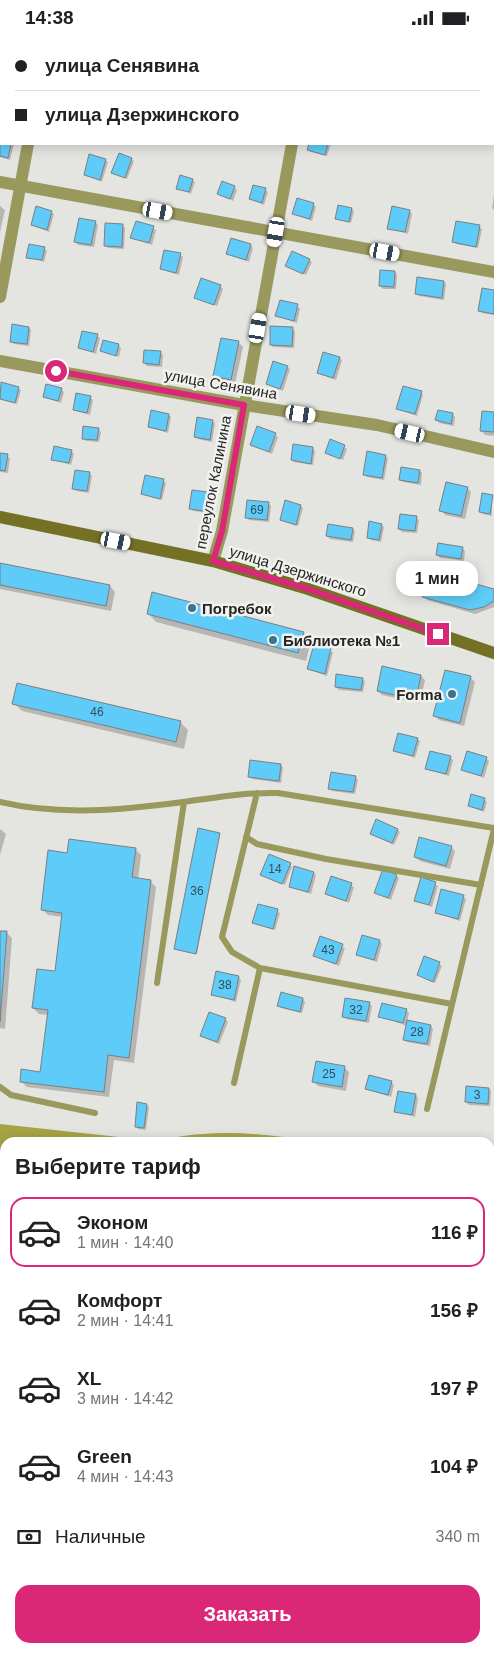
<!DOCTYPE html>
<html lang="ru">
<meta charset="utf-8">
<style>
:root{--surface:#fff;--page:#f6f6f6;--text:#202124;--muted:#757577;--line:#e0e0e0;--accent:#db2777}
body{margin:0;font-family:Arial,sans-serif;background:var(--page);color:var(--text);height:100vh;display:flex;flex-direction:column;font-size:19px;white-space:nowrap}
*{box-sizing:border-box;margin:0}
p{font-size:16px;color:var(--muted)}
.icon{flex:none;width:28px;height:28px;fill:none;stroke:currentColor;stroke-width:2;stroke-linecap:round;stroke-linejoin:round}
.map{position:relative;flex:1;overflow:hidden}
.details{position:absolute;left:0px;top:1102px;width:495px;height:516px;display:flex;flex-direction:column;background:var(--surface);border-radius:15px 15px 0 0;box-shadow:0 2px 12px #0003}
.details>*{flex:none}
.guide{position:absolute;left:0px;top:0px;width:495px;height:110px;box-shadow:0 2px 12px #0003;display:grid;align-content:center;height:110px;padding:0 15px;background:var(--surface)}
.end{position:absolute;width:22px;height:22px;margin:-11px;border:6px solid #db2777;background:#fff;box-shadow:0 0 0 2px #fff}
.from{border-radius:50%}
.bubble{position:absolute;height:35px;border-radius:15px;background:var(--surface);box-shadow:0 2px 12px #0003;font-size:16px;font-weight:800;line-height:35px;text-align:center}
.car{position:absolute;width:15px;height:30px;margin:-15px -8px;border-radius:6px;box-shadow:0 0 4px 1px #0007;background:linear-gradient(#fff 24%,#345 0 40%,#fff 0 76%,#345 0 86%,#fff 0)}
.guide b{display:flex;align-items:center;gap:18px;height:48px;font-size:19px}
.guide b+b{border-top:1px solid var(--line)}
.guide i{width:12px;height:12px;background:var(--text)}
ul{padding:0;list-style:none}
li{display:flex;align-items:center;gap:15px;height:70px;margin:0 10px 8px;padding:0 5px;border:2px solid transparent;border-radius:15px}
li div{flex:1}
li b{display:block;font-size:19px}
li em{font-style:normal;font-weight:800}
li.active{border-color:var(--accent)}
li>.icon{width:45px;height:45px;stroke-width:1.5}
h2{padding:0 15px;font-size:22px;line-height:60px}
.pay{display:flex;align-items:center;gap:12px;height:55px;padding:0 15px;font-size:19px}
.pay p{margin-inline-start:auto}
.action{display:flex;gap:10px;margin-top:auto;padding:10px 15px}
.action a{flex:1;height:58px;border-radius:15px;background:var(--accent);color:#fff;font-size:20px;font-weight:800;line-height:58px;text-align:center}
.status{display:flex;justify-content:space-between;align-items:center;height:35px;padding:0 25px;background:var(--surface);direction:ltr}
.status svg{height:14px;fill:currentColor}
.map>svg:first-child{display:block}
.water{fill:#a7a445}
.shadow{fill:#0003}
.building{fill:#5ecbf8;stroke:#7c7f80}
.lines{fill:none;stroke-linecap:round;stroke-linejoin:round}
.lane{stroke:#99985d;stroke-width:6}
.street{stroke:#99985d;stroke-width:12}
.secondary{stroke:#747125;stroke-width:12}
.route{stroke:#db2777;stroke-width:6}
.poi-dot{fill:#39738c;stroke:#f1f1ee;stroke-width:2}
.labels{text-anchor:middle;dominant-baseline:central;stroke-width:5;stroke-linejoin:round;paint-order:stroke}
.number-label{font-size:12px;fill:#344f5a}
.street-label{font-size:15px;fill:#262625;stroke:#f1f1ee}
.poi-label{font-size:15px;font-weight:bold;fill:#262625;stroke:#f1f1ee;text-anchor:start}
</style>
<div class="status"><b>14:38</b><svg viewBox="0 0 49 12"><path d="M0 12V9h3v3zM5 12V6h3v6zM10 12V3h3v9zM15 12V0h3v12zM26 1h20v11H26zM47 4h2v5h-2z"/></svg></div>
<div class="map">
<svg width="494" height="1618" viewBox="0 0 494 1618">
<rect width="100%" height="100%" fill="#e4e4e1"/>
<path class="water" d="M 0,1089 L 146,1105 C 166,1105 184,1100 203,1099 C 242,1096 280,1101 318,1107 L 5,1108 L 5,1614 L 490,1614 L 490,1123 L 494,1124 L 494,1618 L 0,1618 Z"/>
<path class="shadow" d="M 0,48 L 1,48 L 1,61 L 0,60 Z
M 0,103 L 1,109 L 14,109 L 10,125 L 0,122 Z
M 310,109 L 331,109 L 327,121 L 311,117 L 308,114 Z
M 131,124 L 134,126 L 127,144 L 113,137 Z
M 105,125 L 108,127 L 102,147 L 85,140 Z
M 192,145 L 195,147 L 191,159 L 178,153 Z
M 234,152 L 237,155 L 233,166 L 219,159 Z
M 265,155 L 268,157 L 264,170 L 250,164 Z
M 494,160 L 494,175 L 492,173 Z
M 313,169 L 316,172 L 312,186 L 294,179 Z
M 0,171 L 5,175 L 0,197 Z
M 351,174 L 354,176 L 351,188 L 337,183 Z
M 410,176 L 412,179 L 408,199 L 388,193 Z
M 51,177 L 54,179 L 49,197 L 33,190 Z
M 95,187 L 98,190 L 94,212 L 78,210 L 76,207 Z
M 137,187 L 156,195 L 152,210 L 132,202 Z
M 122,190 L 125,193 L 124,214 L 108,213 L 105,210 Z
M 479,192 L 482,194 L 478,213 L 456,209 L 454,207 Z
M 251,210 L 253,213 L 249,227 L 227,219 Z
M 44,213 L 47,216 L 44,227 L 28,222 Z
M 180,220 L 183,222 L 179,240 L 161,234 Z
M 309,225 L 312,227 L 306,240 L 287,230 Z
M 395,237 L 397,240 L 396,254 L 383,254 L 380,251 Z
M 444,247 L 446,249 L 444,265 L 419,261 L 416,258 Z
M 220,251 L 223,254 L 217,271 L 196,262 Z
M 494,257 L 494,280 L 482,278 L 479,275 Z
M 281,266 L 300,273 L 297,288 L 277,281 Z
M 29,293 L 31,295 L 29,311 L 14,309 L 11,306 Z
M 292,293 L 295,296 L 294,313 L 273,312 L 271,310 Z
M 97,301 L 100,303 L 96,319 L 79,313 Z
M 222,304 L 239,308 L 243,312 L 235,349 L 218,345 L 214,341 Z
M 119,311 L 121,313 L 119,322 L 101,316 Z
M 160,317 L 163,320 L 162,332 L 147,331 L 144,328 Z
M 339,323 L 342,325 L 336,345 L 318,338 Z
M 287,332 L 290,334 L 283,356 L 267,349 Z
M 2,349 L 21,355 L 17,369 L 0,364 Z
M 61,354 L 64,357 L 61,368 L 44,362 Z
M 421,358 L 423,360 L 417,381 L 397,374 Z
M 90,362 L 93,365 L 90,380 L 74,375 Z
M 438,376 L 453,379 L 455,382 L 454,391 L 439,388 L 437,385 Z
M 494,378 L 494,401 L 485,400 L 481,395 Z
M 169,380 L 171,382 L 168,398 L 149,392 Z
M 212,386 L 215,388 L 212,407 L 198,404 L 195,402 Z
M 258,393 L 278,402 L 272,419 L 252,409 Z
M 98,394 L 101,397 L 99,407 L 86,406 L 83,403 Z
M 344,412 L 347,414 L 343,425 L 327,417 Z
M 313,413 L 315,416 L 313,430 L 294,427 L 292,425 Z
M 71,416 L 74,419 L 71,430 L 52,424 Z
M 0,419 L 10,423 L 8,438 L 0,437 Z
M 385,421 L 388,423 L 384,445 L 367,442 L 365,439 Z
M 420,436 L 422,438 L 421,450 L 403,447 L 400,445 Z
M 89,438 L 92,441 L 89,458 L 76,456 L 74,453 Z
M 163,446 L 166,448 L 162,465 L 142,459 Z
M 467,453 L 471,457 L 465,484 L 445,480 L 441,475 Z
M 193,456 L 208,458 L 210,461 L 208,478 L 193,476 L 191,473 Z
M 492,462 L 492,481 L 483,479 L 480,477 Z
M 268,468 L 271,471 L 269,487 L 249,485 L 247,483 Z
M 300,471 L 303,473 L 298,491 L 281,485 Z
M 416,483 L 419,485 L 417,498 L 402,497 L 399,494 Z
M 381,490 L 384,492 L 381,507 L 371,505 L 368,502 Z
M 352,494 L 355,496 L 353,507 L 330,504 L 327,501 Z
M 462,513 L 465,516 L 464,526 L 440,523 L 437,520 Z
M 0,529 L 110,551 L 115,557 L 111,576 L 0,554 Z
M 494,556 L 494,572 L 475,579 L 427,565 L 423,561 Z
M 148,578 L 303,598 L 311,606 L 306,626 L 156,587 Z
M 315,610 L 333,617 L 327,641 L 309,634 Z
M 446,636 L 471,643 L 475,647 L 464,691 L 439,685 L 435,681 Z
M 421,641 L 425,645 L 420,668 L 382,660 L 378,656 Z
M 362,644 L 365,646 L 363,657 L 339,655 L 336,652 Z
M 14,668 L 180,687 L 188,695 L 184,714 L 22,676 Z
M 417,704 L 420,706 L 415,723 L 394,715 Z
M 450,722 L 453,725 L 449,741 L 427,734 Z
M 486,723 L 489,726 L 484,743 L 462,734 Z
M 280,730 L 283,732 L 281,748 L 252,744 L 250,742 Z
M 355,742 L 358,745 L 355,759 L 332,756 L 330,753 Z
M 484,764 L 487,767 L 484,777 L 469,771 Z
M 0,794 L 6,799 L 0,820 Z
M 397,795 L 400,797 L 394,810 L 371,799 Z
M 220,799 L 197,919 L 176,915 L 175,914 Z
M 451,812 L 455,816 L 450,834 L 420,826 L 415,822 Z
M 135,814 L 141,820 L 138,844 L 150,846 L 156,852 L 134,1028 L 114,1025 L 109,1062 L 27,1052 L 21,1046 L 41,1038 L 49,980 L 39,979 L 33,973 L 56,938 L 63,882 L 48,880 L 42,874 Z
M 290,829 L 292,832 L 285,850 L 262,840 Z
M 313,838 L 316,840 L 311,859 L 290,852 Z
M 396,841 L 399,843 L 391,865 L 376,858 Z
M 332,842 L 354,852 L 349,868 L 326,859 Z
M 422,844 L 438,851 L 432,872 L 416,865 Z
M 463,861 L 466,864 L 460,886 L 437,878 Z
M 259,870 L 280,878 L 275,895 L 254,888 Z
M 0,897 L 6,897 L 12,903 L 5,994 L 0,993 Z
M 321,903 L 345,913 L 339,931 L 315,921 Z
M 380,906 L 382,909 L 377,927 L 358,920 Z
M 425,922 L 442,931 L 435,948 L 418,940 Z
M 238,942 L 241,945 L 236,967 L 212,959 Z
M 282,959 L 303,964 L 305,967 L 302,978 L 281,973 L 278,970 Z
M 369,968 L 372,971 L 369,988 L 346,984 L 343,981 Z
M 406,975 L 409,978 L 407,987 L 431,991 L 433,994 L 430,1011 L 407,1007 L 404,1004 L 407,991 L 380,981 Z
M 225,984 L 228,987 L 219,1009 L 202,1001 Z
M 317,1028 L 345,1033 L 349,1037 L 346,1056 L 318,1051 L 314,1047 Z
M 391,1047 L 394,1050 L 391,1062 L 366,1054 Z
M 489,1054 L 491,1056 L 490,1071 L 469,1070 L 466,1067 Z
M 416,1060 L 418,1063 L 415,1082 L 395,1076 Z
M 146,1070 L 149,1072 L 146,1095 L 138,1094 L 136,1091 Z"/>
<path class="building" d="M 0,101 L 1,109 L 11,109 L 8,123 L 0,121 Z
M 309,109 L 328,109 L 325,120 L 307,115 Z
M 119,118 L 132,123 L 125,143 L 111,138 Z
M 89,119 L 106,124 L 100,145 L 84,140 Z
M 180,140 L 193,144 L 189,157 L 176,154 Z
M 222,146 L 235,151 L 230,164 L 217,159 Z
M 253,150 L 266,153 L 262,168 L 249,164 Z
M 297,163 L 314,168 L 310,184 L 292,179 Z
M 338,170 L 352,173 L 349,187 L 335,184 Z
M 36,171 L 52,176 L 47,195 L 31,190 Z
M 392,171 L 410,175 L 405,197 L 387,194 Z
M 79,183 L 96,186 L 91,210 L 74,207 Z
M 136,186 L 154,191 L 149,208 L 130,203 Z
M 456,186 L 480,190 L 476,212 L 452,207 Z
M 105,188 L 123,189 L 122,212 L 104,211 Z
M 231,203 L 251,209 L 246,225 L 226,219 Z
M 29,209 L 45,212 L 42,225 L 26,223 Z
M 164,215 L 181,218 L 176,238 L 160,234 Z
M 292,216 L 310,224 L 303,239 L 285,231 Z
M 380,235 L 395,236 L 394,252 L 379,251 Z
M 417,242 L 444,246 L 442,263 L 415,259 Z
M 201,243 L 221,250 L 214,270 L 194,263 Z
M 482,253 L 494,255 L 494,279 L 478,276 Z
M 280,265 L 298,269 L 294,286 L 275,281 Z
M 12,289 L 29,292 L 27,309 L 10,307 Z
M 270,291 L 293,292 L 292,311 L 270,310 Z
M 82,296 L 98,299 L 93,317 L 78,313 Z
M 221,303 L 239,306 L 231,345 L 213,341 Z
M 103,305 L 119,309 L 116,321 L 100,316 Z
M 144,315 L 161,316 L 159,330 L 143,328 Z
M 323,317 L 340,322 L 333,343 L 317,338 Z
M 273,326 L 288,331 L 280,354 L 266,349 Z
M 1,347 L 19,352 L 15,368 L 0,364 Z
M 46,349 L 62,353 L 58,366 L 43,362 Z
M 403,351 L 422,356 L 415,379 L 396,374 Z
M 76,358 L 91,361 L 87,378 L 73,375 Z
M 151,375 L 169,379 L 166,396 L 148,392 Z
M 438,375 L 453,378 L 451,389 L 435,385 Z
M 482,376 L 494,377 L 494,397 L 480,396 Z
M 197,382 L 213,385 L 210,405 L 194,402 Z
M 83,391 L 99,393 L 97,405 L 82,404 Z
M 257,391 L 276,398 L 269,417 L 250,410 Z
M 330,404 L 345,410 L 340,424 L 325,418 Z
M 293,409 L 313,412 L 311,429 L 291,425 Z
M 54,411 L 72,415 L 69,428 L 51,425 Z
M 367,416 L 386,420 L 382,443 L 363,440 Z
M 0,418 L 8,419 L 5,436 L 0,435 Z
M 401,432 L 420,435 L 418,448 L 399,445 Z
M 75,435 L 90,437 L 87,456 L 72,454 Z
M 145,440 L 164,444 L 160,464 L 141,459 Z
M 446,447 L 468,452 L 461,481 L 439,476 Z
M 192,455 L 208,457 L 205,476 L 189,474 Z
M 482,458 L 493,460 L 490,479 L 479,477 Z
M 247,465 L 269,467 L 267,485 L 245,483 Z
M 285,465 L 301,470 L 296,490 L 280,485 Z
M 400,479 L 417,481 L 415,496 L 398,494 Z
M 369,486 L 382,489 L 379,505 L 367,503 Z
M 328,489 L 353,493 L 351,505 L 326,501 Z
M 438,508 L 463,512 L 461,524 L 436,520 Z
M 0,528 L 110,550 L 106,571 L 0,550 Z
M 429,536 L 494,554 L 494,566 L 484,572 L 470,575 L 422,562 Z
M 152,557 L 304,597 L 298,618 L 147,579 Z
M 314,609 L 331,613 L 325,639 L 307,634 Z
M 382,631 L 421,640 L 416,665 L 377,656 Z
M 445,635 L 471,641 L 460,688 L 433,681 Z
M 336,639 L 363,643 L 361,655 L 335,652 Z
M 17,648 L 181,686 L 176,707 L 12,669 Z
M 398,698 L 418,703 L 413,721 L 393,716 Z
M 430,716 L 451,721 L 446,739 L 425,734 Z
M 467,716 L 487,722 L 481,741 L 461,735 Z
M 250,725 L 281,729 L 279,746 L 248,742 Z
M 331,737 L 356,741 L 353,757 L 328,754 Z
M 471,759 L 485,763 L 482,775 L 468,771 Z
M 376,784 L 398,794 L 392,808 L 370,799 Z
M 198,793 L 220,798 L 196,919 L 174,914 Z
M 419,802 L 452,811 L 446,831 L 414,822 Z
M 69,804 L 136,813 L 132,842 L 151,845 L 129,1023 L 108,1020 L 104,1057 L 20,1047 L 21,1034 L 40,1037 L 48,975 L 32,973 L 37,934 L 55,936 L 62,878 L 41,875 L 48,815 L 67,818 Z
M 269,819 L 291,828 L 282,849 L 260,840 Z
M 294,831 L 314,837 L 308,857 L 289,852 Z
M 383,834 L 397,840 L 388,863 L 374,858 Z
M 331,841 L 352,848 L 346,866 L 325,859 Z
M 421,842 L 436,847 L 429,870 L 414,866 Z
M 441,854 L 464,860 L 458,884 L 435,878 Z
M 258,869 L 278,874 L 273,894 L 252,888 Z
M 0,896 L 7,896 L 0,987 Z
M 362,900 L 380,905 L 374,925 L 356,920 Z
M 320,901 L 343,909 L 336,929 L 313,921 Z
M 424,921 L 440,927 L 433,947 L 417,940 Z
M 216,936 L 239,941 L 234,965 L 211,960 Z
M 281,957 L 303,963 L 300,977 L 277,971 Z
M 345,963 L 370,967 L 366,986 L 342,982 Z
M 382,968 L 407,974 L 403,988 L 378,982 Z
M 209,977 L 226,983 L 217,1007 L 200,1001 Z
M 407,985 L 431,990 L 427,1009 L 403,1005 Z
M 316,1026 L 345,1031 L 342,1052 L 312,1047 Z
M 369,1040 L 392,1046 L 388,1060 L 365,1054 Z
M 466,1051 L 489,1053 L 488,1069 L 465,1067 Z
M 398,1056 L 416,1059 L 412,1080 L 394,1077 Z
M 137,1067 L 147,1069 L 144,1093 L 135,1092 Z"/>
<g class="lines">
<path class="lane" d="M 257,758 L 222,902 L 232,917 L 260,933 L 452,969
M 0,767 C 59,781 123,775 183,767 C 214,763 246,757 278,758 L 494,793
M 246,802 L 257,809 L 326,824 L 481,850
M 157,948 L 184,767
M 234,1048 L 260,933
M 0,1052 L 11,1060 L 95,1078
M 427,1074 L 494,794"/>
<path class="street" d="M 48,1 L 48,0
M 311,1 L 311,0
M 0,147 L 494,237
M 0,262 L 28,109
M 0,326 L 244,370 L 377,390 L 494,417
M 213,526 L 222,496 L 292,109"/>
<path class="secondary" d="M 431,0 L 438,1
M 0,482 L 213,526 L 308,554 L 494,618"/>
</g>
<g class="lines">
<path class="route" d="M 56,336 L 244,370 L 222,496 L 213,526 L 308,554 L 438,599"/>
</g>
<g class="poi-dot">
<circle cx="192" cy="573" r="5"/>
<circle cx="273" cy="605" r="5"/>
<circle cx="452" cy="659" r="5"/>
</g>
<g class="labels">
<g class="number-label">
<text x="257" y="475">69</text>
<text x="97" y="677">46</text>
<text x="275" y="834">14</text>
<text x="197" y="856">36</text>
<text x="328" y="915">43</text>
<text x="225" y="950">38</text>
<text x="356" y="975">32</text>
<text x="417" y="997">28</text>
<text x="329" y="1039">25</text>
<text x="477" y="1060">3</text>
</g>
<g class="street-label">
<text transform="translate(221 349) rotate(10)">улица Сенявина</text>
<text transform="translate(213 447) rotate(-79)">переулок Калинина</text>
<text transform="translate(298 536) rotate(17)">улица Дзержинского</text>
</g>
<g class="poi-label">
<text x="202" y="573">Погребок</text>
<text x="283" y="605">Библиотека №1</text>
<text x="442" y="659" text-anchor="end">Forma</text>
</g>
</g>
</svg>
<i class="end from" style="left:56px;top:336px"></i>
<i class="end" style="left:438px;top:599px"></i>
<div class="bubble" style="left:396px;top:526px;width:82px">1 мин</div>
<i class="car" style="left:158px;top:176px;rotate:100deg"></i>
<i class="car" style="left:276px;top:197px;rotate:190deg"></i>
<i class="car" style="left:385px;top:217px;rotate:100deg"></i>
<i class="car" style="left:258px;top:293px;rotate:10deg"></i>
<i class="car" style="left:301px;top:379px;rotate:99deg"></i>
<i class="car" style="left:410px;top:398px;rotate:283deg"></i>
<i class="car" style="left:116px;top:506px;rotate:101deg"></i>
<div class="guide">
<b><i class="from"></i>улица Сенявина</b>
<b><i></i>улица Дзержинского</b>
</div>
<section class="details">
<h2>Выберите тариф</h2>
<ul>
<li class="active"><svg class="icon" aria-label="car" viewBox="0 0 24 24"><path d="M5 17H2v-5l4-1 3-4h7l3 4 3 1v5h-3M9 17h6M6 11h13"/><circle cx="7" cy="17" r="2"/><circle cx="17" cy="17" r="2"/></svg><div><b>Эконом</b><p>1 мин · 14:40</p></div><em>116 ₽</em></li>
<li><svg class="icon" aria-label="car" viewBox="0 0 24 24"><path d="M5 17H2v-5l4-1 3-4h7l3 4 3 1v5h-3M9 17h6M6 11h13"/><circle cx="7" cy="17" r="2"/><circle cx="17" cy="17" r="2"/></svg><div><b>Комфорт</b><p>2 мин · 14:41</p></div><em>156 ₽</em></li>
<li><svg class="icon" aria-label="car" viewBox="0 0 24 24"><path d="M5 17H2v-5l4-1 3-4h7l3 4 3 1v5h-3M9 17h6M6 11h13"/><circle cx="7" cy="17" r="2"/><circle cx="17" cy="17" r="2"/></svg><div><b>XL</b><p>3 мин · 14:42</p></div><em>197 ₽</em></li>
<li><svg class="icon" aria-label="car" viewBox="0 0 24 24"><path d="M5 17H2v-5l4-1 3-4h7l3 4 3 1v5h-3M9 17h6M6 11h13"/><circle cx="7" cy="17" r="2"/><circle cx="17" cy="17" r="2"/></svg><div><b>Green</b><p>4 мин · 14:43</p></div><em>104 ₽</em></li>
</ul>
<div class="pay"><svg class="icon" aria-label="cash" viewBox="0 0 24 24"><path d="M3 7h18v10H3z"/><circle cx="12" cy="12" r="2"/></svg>Наличные<p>340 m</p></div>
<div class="action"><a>Заказать</a></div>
</section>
</div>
